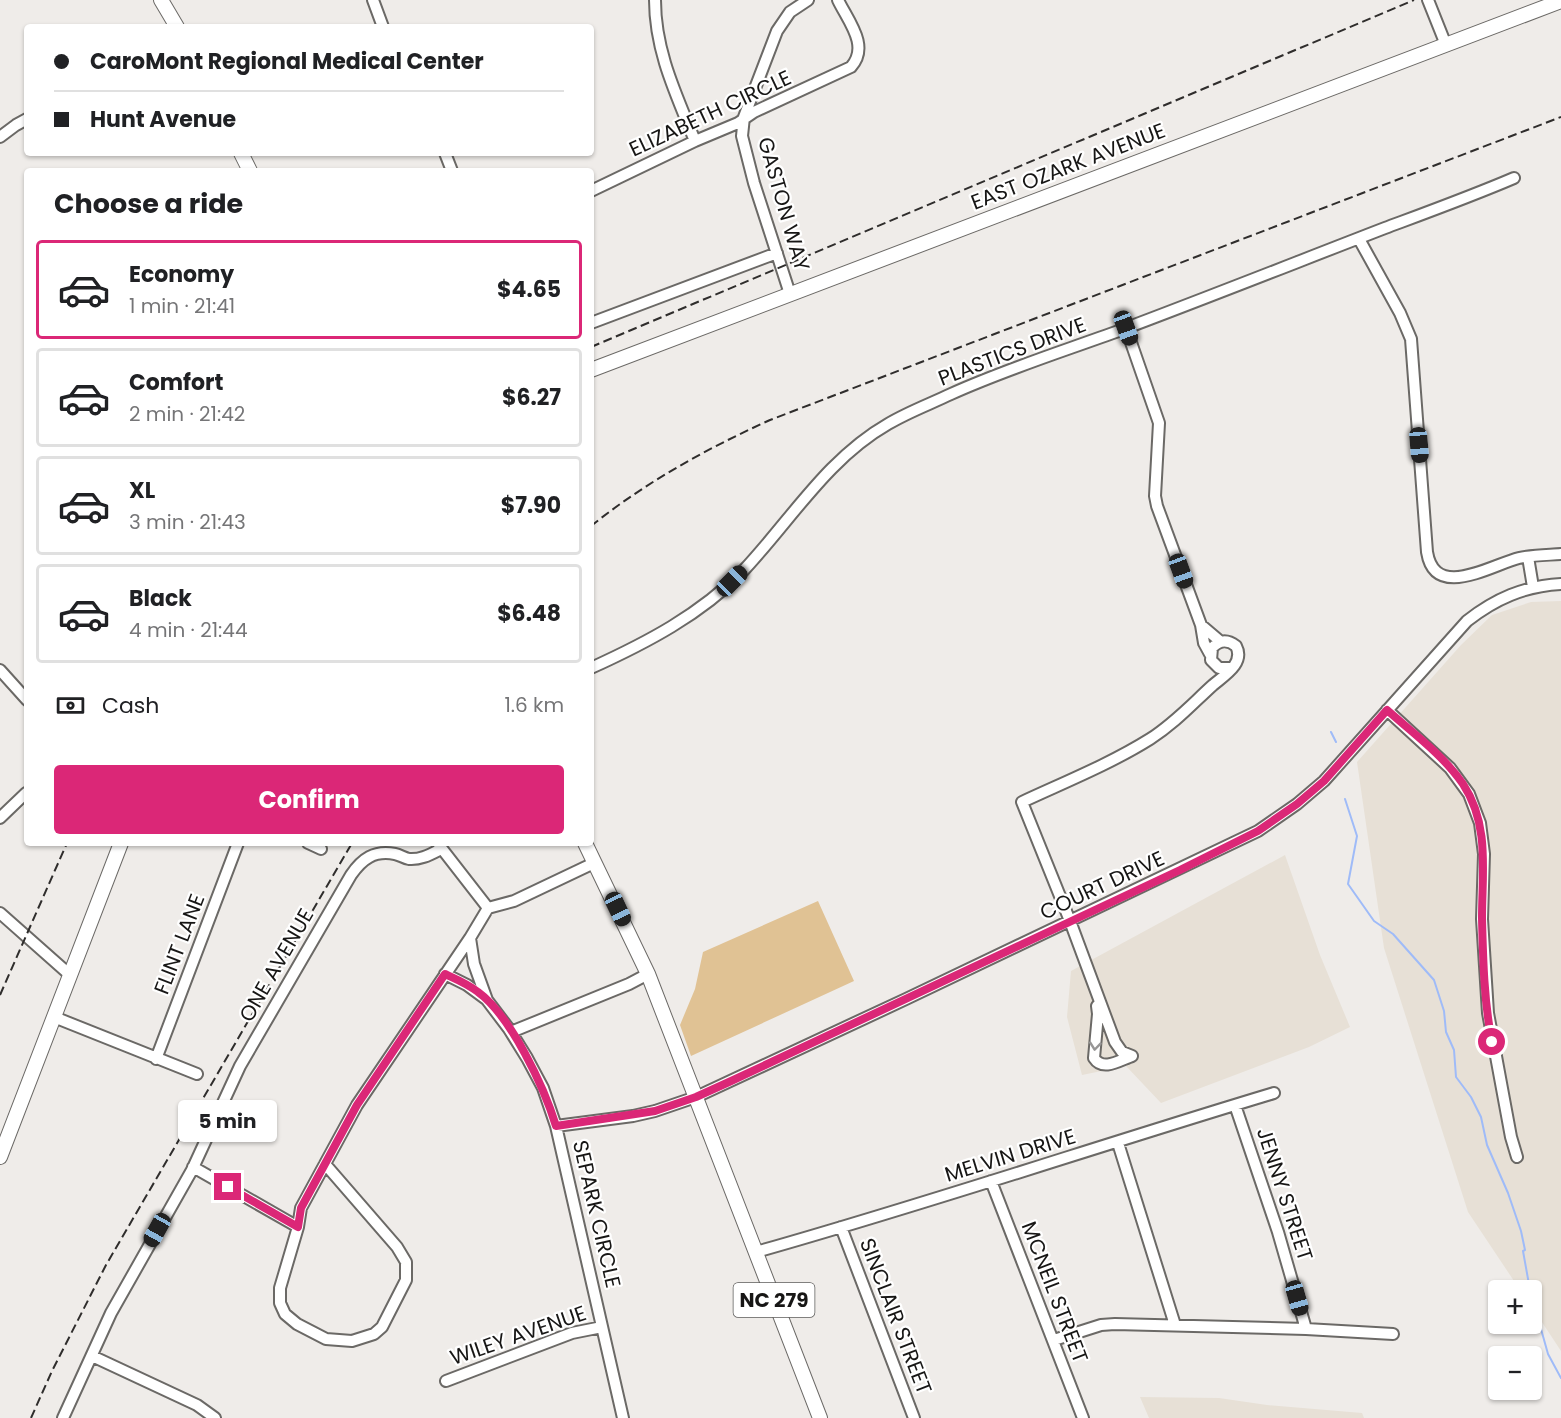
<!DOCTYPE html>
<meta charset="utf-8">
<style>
:root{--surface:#fff;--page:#f2f2f2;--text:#202124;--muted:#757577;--line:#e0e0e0;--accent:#db2777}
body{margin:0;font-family:Poppins,sans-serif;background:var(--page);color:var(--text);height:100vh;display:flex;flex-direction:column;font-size:22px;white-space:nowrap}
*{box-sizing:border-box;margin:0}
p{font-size:20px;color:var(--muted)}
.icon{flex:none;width:33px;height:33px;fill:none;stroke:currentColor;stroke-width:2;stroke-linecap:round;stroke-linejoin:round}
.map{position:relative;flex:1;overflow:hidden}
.drawer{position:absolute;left:24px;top:168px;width:570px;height:678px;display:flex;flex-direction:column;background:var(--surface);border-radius:6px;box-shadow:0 2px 4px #0004}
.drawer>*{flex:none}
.hud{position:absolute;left:24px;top:24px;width:570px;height:132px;border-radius:6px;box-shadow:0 2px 4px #0004;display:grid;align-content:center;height:132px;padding:0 30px;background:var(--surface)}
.fabs{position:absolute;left:1488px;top:1280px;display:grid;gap:12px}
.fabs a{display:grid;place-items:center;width:54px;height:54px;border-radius:6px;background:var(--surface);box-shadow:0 2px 4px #0004;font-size:30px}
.end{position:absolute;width:27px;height:27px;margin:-14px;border:8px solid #db2777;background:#fff;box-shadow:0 0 0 3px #fff}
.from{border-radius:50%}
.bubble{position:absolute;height:42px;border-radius:6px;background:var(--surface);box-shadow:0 2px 4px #0004;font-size:20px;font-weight:700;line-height:42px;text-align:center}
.car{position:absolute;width:18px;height:36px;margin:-18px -9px;border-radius:8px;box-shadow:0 0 4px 2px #0007;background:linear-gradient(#222 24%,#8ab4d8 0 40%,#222 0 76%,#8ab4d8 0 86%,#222 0)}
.hud b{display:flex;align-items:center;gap:21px;height:57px;font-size:22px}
.hud b+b{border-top:2px solid var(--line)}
.hud i{width:15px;height:15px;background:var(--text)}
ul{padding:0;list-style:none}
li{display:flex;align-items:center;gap:18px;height:99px;margin:0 12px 9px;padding:0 18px;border:3px solid var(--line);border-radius:6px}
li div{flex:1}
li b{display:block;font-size:22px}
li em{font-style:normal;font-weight:700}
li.current{border-color:var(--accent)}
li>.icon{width:54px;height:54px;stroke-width:1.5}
h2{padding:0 30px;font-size:27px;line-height:72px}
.pay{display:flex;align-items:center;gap:15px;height:66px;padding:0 30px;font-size:22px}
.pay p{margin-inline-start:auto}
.primary-button{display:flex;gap:12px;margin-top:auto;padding:12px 30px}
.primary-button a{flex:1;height:69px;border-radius:6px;background:var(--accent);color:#fff;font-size:24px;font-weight:700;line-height:69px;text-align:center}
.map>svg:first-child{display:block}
.built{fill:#e7e0d6}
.green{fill:#e0c294}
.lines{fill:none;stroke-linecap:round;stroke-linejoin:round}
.stream{stroke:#9fbbf8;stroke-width:2}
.minor-casing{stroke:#6b6966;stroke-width:14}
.major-casing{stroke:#6b6966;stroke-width:16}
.minor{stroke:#fff;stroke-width:10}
.major{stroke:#fff;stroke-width:14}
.rail{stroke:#2f2d2c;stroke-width:2;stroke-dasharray:9 4.5;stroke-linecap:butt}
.oneway{stroke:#979696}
.route{stroke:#db2777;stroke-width:8}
.labels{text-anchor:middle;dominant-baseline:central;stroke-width:4.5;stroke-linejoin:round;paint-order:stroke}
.shield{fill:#fff;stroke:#5d5c5b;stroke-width:1.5}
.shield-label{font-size:20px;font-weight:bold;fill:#171615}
.street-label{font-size:21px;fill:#171615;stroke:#fff}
</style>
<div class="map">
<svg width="1561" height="1418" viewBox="0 0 1561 1418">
<rect width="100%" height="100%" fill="#efece9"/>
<path class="built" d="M 1561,601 L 1561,1351 L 1532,1307 L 1532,1290 L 1520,1290 L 1468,1212 L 1384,948 L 1357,762 L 1461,645 L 1492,615 L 1531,602 Z
M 1285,855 L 1320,955 L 1350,1027 L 1309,1047 L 1161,1103 L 1126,1066 L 1082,1075 L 1067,1017 L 1071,971 Z
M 1140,1397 L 1219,1398 L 1267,1405 L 1362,1413 L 1364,1418 L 1149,1418 Z"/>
<path class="green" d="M 818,901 L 854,981 L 691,1056 L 680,1025 L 695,989 L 703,952 Z"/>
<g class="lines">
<path class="stream" d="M 1331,732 L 1336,742
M 1345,799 L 1357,836 L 1348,884 L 1374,921 L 1393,934 L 1434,980 L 1444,1011 L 1446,1032 L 1454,1050 L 1456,1077 L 1471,1097 L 1481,1117 L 1487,1145 L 1508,1193 L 1521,1231 L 1525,1250 L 1523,1251 L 1530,1290
M 1532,1297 L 1548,1354 L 1561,1378"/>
<defs>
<path id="minor" d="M 373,0 L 383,27
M 655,0 C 655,51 676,94 695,141
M 1428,0 L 1446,45
M 0,137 L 16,125 L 27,119
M 445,153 L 452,171
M 591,191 L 695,141 L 738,123 L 754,112 L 851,67 C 870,46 848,21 838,0
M 1359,239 L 1400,313 L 1411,339 L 1427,552 C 1435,601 1491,565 1519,558 C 1532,555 1547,555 1561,554
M 790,294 L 754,183 L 742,136 L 744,117 L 777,31 L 790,12 L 808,0
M 591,323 L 777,253
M 1126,328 L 1159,423 L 1155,496 L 1157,506 L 1201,625 L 1204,643 L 1210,654
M 1528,557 L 1533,587
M 1201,625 L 1221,642
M 591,668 C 646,643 700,615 743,571 C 791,520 827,459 888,424 C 908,412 930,404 951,394 C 1006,369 1064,351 1121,330 C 1209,297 1297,262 1385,228 C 1428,212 1472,196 1514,178
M 0,670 L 27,700
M 1387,710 L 1450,768 L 1469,794 L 1480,823 L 1484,854 L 1482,919 L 1488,1013 L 1511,1137 L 1517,1157
M 0,818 L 26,793
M 308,843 L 321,849
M 439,845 L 488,908
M 488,908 L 470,938 L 474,964 L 487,1000 L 509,1029 L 527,1058 L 543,1088 L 556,1126 L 623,1418
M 488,908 L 514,901 L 594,863
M 0,913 L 70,975
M 445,974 L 467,985 L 486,999
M 1097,1006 L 1098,1014 L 1094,1058 C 1103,1072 1120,1060 1132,1056
M 54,1017 L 197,1074
M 511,1032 L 629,984 L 648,974
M 1132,1056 L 1122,1052 L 1115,1042 L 1070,921 L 1022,802 C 1065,782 1110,764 1150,739 C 1175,723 1192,704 1213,685 C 1225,675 1245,663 1236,646 C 1227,639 1219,640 1212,648 L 1211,660 L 1219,668 L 1231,668
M 156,1059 L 238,843
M 1235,1105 L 1278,1232 L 1306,1329
M 556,1126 L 633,1116 L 655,1111 L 696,1097 L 906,999 L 1258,831 L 1297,804 L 1324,781 L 1467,621 C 1495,599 1524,586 1561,584
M 1118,1143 L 1175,1325
M 325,1164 L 397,1247 L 406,1262 L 406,1280 L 382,1327 L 374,1334 L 352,1341 L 326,1339 L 297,1324 L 285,1314 L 280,1303 L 280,1288 L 298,1227 L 301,1208 L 357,1105 L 470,938
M 193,1167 L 298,1227
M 991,1181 L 1083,1418
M 841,1227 L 914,1418
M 756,1252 C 930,1203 1101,1145 1274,1093
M 1054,1340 L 1101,1325 L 1115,1324 L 1306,1329 L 1393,1334
M 92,1356 L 197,1405 L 215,1418
M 446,1381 L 572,1333 L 602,1327
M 63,1418 L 111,1313 L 192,1170 L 240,1066 L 351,875 C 362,859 374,850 395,854 C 400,855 404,858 409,859 C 421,860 431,854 441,849"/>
<path id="major" d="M 161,0 L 177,27
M 241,153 L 250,171
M 591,370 L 1561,1
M 585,843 L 648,974 L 820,1418
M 0,1157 L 121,843"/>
</defs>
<use href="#minor" class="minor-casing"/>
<use href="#major" class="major-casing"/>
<use href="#minor" class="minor"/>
<use href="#major" class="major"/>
<path class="rail" d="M 591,347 L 1414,0
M 591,526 C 646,482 706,449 770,420 L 1561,117
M 0,995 L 67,843
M 31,1418 L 52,1371 L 106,1265 L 352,843"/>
</g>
<defs><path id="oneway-chevron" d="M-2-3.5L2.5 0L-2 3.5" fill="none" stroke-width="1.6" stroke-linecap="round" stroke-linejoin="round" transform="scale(1.5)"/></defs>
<use class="oneway" href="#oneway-chevron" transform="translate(1095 1046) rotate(96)"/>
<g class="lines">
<path class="route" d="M 228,1187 L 298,1227 L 301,1208 L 357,1105 L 445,974 C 456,979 468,984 478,992 C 511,1016 544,1087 556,1126 L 655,1111 L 696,1097 L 729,1082 L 1180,870 L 1258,831 L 1297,804 L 1324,781 L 1387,710 C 1413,733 1443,755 1463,784 C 1490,825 1482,872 1482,918 C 1483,959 1484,1002 1492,1042"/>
</g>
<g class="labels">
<rect class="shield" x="733.5" y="1283" width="81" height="34" rx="4.5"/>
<g class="shield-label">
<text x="774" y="1300">NC 279</text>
</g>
<g class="street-label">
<text transform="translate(710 113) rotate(-25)">ELIZABETH CIRCLE</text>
<text transform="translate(1068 166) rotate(-21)">EAST OZARK AVENUE</text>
<text transform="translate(784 204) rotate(74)">GASTON WAY</text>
<text transform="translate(1012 351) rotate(-21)">PLASTICS DRIVE</text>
<text transform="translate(1102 885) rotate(-25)">COURT DRIVE</text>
<text transform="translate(179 944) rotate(-69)">FLINT LANE</text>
<text transform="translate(276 965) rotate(-60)">ONE AVENUE</text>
<text transform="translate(1010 1155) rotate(-17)">MELVIN DRIVE</text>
<text transform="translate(1285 1194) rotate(72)">JENNY STREET</text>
<text transform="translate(597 1214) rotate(77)">SEPARK CIRCLE</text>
<text transform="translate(1055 1292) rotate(69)">MCNEIL STREET</text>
<text transform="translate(896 1316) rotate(69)">SINCLAIR STREET</text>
<text transform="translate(518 1335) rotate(-19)">WILEY AVENUE</text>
</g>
</g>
</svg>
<div class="fabs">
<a>+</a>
<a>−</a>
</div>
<i class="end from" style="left:1492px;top:1042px"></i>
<i class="end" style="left:228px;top:1187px"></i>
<div class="bubble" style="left:178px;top:1100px;width:99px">5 min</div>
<i class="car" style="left:1126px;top:328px;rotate:160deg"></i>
<i class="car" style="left:1419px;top:445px;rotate:175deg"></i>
<i class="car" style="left:1181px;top:571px;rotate:160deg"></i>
<i class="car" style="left:732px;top:581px;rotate:45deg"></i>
<i class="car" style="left:618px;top:909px;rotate:155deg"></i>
<i class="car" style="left:157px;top:1230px;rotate:209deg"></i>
<i class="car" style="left:1297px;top:1298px;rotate:164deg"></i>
<div class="hud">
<b><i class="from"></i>CaroMont Regional Medical Center</b>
<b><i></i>Hunt Avenue</b>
</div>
<section class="drawer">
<h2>Choose a ride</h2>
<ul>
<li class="current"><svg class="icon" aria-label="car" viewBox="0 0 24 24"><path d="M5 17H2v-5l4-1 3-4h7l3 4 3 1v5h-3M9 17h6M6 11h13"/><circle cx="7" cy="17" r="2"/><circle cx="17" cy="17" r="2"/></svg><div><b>Economy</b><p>1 min · 21:41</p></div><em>$4.65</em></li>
<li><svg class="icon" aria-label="car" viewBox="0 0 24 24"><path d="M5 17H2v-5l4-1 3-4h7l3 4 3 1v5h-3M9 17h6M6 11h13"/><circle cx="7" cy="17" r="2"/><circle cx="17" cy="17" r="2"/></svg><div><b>Comfort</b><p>2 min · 21:42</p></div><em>$6.27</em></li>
<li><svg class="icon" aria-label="car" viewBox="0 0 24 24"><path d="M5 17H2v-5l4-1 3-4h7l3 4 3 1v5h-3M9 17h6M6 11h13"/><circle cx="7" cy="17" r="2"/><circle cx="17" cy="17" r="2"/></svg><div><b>XL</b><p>3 min · 21:43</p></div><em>$7.90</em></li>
<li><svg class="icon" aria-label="car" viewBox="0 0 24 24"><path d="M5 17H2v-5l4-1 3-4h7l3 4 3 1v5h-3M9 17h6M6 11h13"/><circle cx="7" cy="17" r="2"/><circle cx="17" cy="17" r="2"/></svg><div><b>Black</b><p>4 min · 21:44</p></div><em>$6.48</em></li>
</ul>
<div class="pay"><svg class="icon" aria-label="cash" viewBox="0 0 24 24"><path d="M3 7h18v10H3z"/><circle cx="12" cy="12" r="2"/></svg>Cash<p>1.6 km</p></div>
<div class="primary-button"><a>Confirm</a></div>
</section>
</div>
